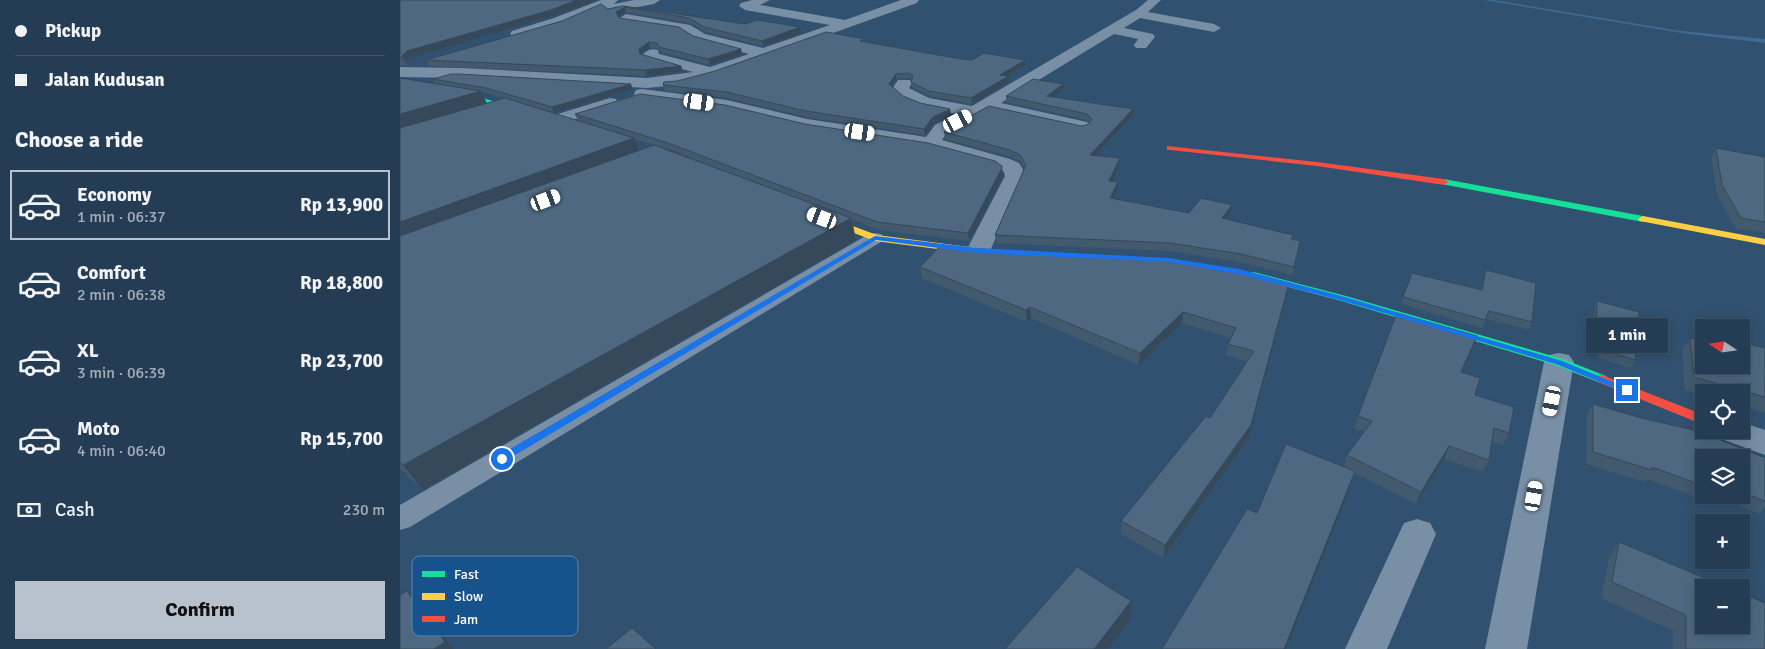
<!DOCTYPE html>
<meta charset="utf-8">
<style>
:root{--surface:#253d54;--page:#2d445a;--text:#f1f3f6;--muted:#a3aeb8;--line:#42566b;--accent:#b7c2cd}
body{margin:0;font-family:Signika,sans-serif;background:var(--page);color:var(--text);height:100vh;display:flex;flex-direction:column;font-size:19px;white-space:nowrap}
*{box-sizing:border-box;margin:0}
p{font-size:16px;color:var(--muted)}
.icon{flex:none;width:28px;height:28px;fill:none;stroke:currentColor;stroke-width:2;stroke-linecap:round;stroke-linejoin:round}
.map{position:relative;flex:1;overflow:hidden}
.side{display:flex;flex-direction:column;background:var(--surface);width:400px}
.side>*{flex:none}
.hud{display:grid;align-content:center;height:110px;padding:0 15px;background:var(--surface)}
.needle{width:32px;rotate:283deg}
.controls{position:absolute;left:1295px;top:319px;display:grid;gap:10px}
.controls a{display:grid;place-items:center;width:55px;height:55px;border-radius:0px;background:var(--surface);box-shadow:0 2px 12px #0003,0 0 0 1px var(--line);font-size:25px}
.end{position:absolute;width:22px;height:22px;margin:-11px;border:6px solid #1a73e8;background:#fff;box-shadow:0 0 0 2px #fff}
.from{border-radius:50%}
.bubble{position:absolute;height:35px;border-radius:0px;background:var(--surface);box-shadow:0 2px 12px #0003,0 0 0 1px var(--line);font-size:16px;font-weight:700;line-height:35px;text-align:center}
.car{position:absolute;width:15px;height:30px;margin:-15px -8px;border-radius:6px;box-shadow:0 0 4px 1px #0007;background:linear-gradient(#fff 24%,#345 0 40%,#fff 0 76%,#345 0 86%,#fff 0)}
.hud b{display:flex;align-items:center;gap:18px;height:48px;font-size:19px}
.hud b+b{border-top:1px solid var(--line)}
.hud i{width:12px;height:12px;background:var(--text)}
ul{padding:0;list-style:none}
li{display:flex;align-items:center;gap:15px;height:70px;margin:0 10px 8px;padding:0 5px;border:2px solid transparent;border-radius:0px}
li div{flex:1}
li b{display:block;font-size:19px}
li em{font-style:normal;font-weight:700}
li.active{border-color:var(--accent)}
li>.icon{width:45px;height:45px;stroke-width:1.5}
h2{padding:0 15px;font-size:22px;line-height:60px}
.pay{display:flex;align-items:center;gap:12px;height:55px;padding:0 15px;font-size:19px}
.pay p{margin-inline-start:auto}
.primary-button{display:flex;gap:10px;margin-top:auto;padding:10px 15px}
.primary-button a{flex:1;height:58px;border-radius:0px;background:var(--accent);color:#111;font-size:20px;font-weight:700;line-height:58px;text-align:center}
main{display:flex;flex:1;min-height:0}
.map>svg:first-child{display:block}
.lines{fill:none;stroke-linecap:round;stroke-linejoin:round}
.stream{fill:#3f6a92;fill-rule:evenodd}
.lane{fill:#788fa5;fill-rule:evenodd}
.street{fill:#788fa5;fill-rule:evenodd}
.fast{fill:#16e098;fill-rule:evenodd}
.slow{fill:#ffcf43;fill-rule:evenodd}
.jam{fill:#f24e42;fill-rule:evenodd}
.wall{fill:#42596e;fill-rule:evenodd}
.shaded-wall{fill:#36495a}
.building{fill:#4d6880;stroke:#36495a}
.route{fill:#1a73e8}
.key{fill:#16528b;stroke:#5c86ae;stroke-width:1}
.key-label{font-size:14px;fill:#fff}
</style>
<main>
<section class="side">
<div class="hud">
<b><i class="from"></i>Pickup</b>
<b><i></i>Jalan Kudusan</b>
</div>
<h2>Choose a ride</h2>
<ul>
<li class="active"><svg class="icon" aria-label="car" viewBox="0 0 24 24"><path d="M5 17H2v-5l4-1 3-4h7l3 4 3 1v5h-3M9 17h6M6 11h13"/><circle cx="7" cy="17" r="2"/><circle cx="17" cy="17" r="2"/></svg><div><b>Economy</b><p>1 min · 06:37</p></div><em>Rp 13,900</em></li>
<li><svg class="icon" aria-label="car" viewBox="0 0 24 24"><path d="M5 17H2v-5l4-1 3-4h7l3 4 3 1v5h-3M9 17h6M6 11h13"/><circle cx="7" cy="17" r="2"/><circle cx="17" cy="17" r="2"/></svg><div><b>Comfort</b><p>2 min · 06:38</p></div><em>Rp 18,800</em></li>
<li><svg class="icon" aria-label="car" viewBox="0 0 24 24"><path d="M5 17H2v-5l4-1 3-4h7l3 4 3 1v5h-3M9 17h6M6 11h13"/><circle cx="7" cy="17" r="2"/><circle cx="17" cy="17" r="2"/></svg><div><b>XL</b><p>3 min · 06:39</p></div><em>Rp 23,700</em></li>
<li><svg class="icon" aria-label="car" viewBox="0 0 24 24"><path d="M5 17H2v-5l4-1 3-4h7l3 4 3 1v5h-3M9 17h6M6 11h13"/><circle cx="7" cy="17" r="2"/><circle cx="17" cy="17" r="2"/></svg><div><b>Moto</b><p>4 min · 06:40</p></div><em>Rp 15,700</em></li>
</ul>
<div class="pay"><svg class="icon" aria-label="cash" viewBox="0 0 24 24"><path d="M3 7h18v10H3z"/><circle cx="12" cy="12" r="2"/></svg>Cash<p>230 m</p></div>
<div class="primary-button"><a>Confirm</a></div>
</section>
<div class="map">
<svg width="1365" height="649" viewBox="0 0 1365 649">
<rect width="100%" height="100%" fill="#315170"/>
<g class="lines">
<path class="stream" d="M 1084,0 L 1094,0 L 1281,31 L 1365,39 L 1365,43 L 1281,33 Z"/>
<path class="lane" d="M 475,233 L 481,234 L 484,238 L 481,242 L 10,527 L 0,530 L 0,505 L 469,234 Z"/>
<path class="street" d="M 201,0 L 218,0 L 214,4 L 234,0 L 260,0 L 254,4 L 210,12 L 206,11 L 204,7 L 164,24 L 117,38 L 110,34 L 112,31 L 154,18 Z
M 352,0 L 370,0 L 360,5 L 445,20 L 501,0 L 519,0 L 517,3 L 316,75 L 278,85 L 247,88 L 62,78 L 0,77 L 0,67 L 62,68 L 247,78 L 293,72 L 244,59 L 242,56 C 246,50 251,48 258,50 L 259,54 L 310,67 L 349,54 L 295,40 L 281,31 L 221,21 L 220,18 L 226,14 L 290,25 L 305,34 L 363,48 L 430,25 L 345,10 L 339,6 L 341,3 Z
M 748,0 L 761,0 L 748,12 L 814,24 L 821,28 L 814,32 L 740,18 L 724,28 L 753,34 L 755,37 L 746,48 L 736,48 L 734,45 L 738,39 L 714,34 L 601,103 L 687,122 L 690,126 L 687,130 L 681,131 L 589,111 L 547,133 L 542,140 L 610,159 L 619,163 L 625,173 L 590,251 L 586,256 L 578,258 L 570,256 L 566,251 L 605,176 L 604,172 L 599,168 L 529,148 L 407,129 L 327,110 L 242,99 L 236,98 L 234,94 L 236,90 L 242,89 L 327,100 L 407,119 L 526,137 L 535,125 L 557,114 C 536,110 505,108 492,89 L 498,80 L 510,80 L 512,83 L 509,88 L 529,98 L 572,106 L 736,10 Z
M 210,98 L 216,99 L 218,103 L 216,107 L 154,126 L 148,125 L 145,121 L 148,117 Z
M 1159,353 L 1169,355 L 1174,362 L 1127,649 L 1085,649 L 1144,362 L 1149,355 Z
M 1341,422 L 1365,430 L 1365,455 L 1319,438 L 1314,430 L 1341,430 Z
M 1017,519 L 1030,523 L 1036,534 L 987,649 L 945,649 L 1004,523 Z"/>
<path class="fast" d="M 0,84 L 66,93 L 134,113 L 130,115 L 65,97 L 0,88 Z
M 1044,179 L 1243,216 L 1248,219 L 1243,222 L 1041,184 L 1040,182 Z
M 854,272 L 946,296 L 1163,359 L 1206,376 L 1208,379 L 1202,383 L 1198,382 L 1155,365 L 938,300 L 850,277 L 849,275 L 850,273 Z"/>
<path class="slow" d="M 420,214 L 477,235 L 577,248 L 582,251 L 577,254 L 475,241 L 417,219 L 417,215 Z
M 1243,216 L 1365,239 L 1365,245 L 1240,221 L 1238,219 Z"/>
<path class="jam" d="M 767,146 L 917,162 L 1044,179 L 1048,182 L 1044,185 L 917,166 L 770,150 L 767,150 Z
M 1202,375 L 1304,415 L 1304,425 L 1198,382 L 1196,379 L 1198,376 Z"/>
</g>
<path class="wall" d="M 0,0 L 196,0 L 153,16 L 10,58 L 6,63 L 8,65 L 0,66 Z
M 223,6 L 345,24 L 400,27 L 402,33 L 363,46 L 306,32 L 290,23 L 226,12 L 219,18 L 341,49 L 342,54 L 310,65 L 261,52 L 258,48 L 250,48 L 241,54 L 281,66 L 283,71 L 247,76 L 29,66 L 26,60 L 208,9 Z
M 465,39 L 465,42 L 555,58 L 625,65 L 608,76 L 609,76 L 609,82 L 572,104 L 530,96 L 512,87 L 511,82 L 512,80 L 510,78 L 496,79 L 492,86 L 503,96 L 551,115 L 534,123 L 525,135 L 407,117 L 327,98 L 265,91 L 263,85 Z
M 0,78 L 35,84 L 33,79 L 233,89 L 154,113 L 88,93 L 82,92 L 87,104 L 178,121 L 175,114 L 603,176 L 569,241 L 479,230 L 452,219 L 456,240 L 23,490 L 0,469 ZM 234,139 L 254,145 L 239,150 ZM 257,146 L 271,150 L 348,180 Z
M 663,84 L 663,90 L 654,97 L 733,109 L 733,115 L 696,156 L 719,166 L 712,181 L 718,189 L 713,199 L 789,213 L 831,212 L 826,219 L 893,235 L 893,239 L 900,241 L 892,275 L 839,262 L 769,251 L 596,243 L 595,235 L 625,169 L 621,162 L 611,157 L 545,139 L 544,132 L 681,126 L 687,125 L 689,123 L 687,120 L 606,102 L 606,96 Z
M 1316,148 L 1365,157 L 1365,233 L 1335,228 L 1317,194 L 1311,157 Z
M 577,249 L 889,283 L 887,294 L 849,438 L 763,558 L 721,534 L 721,521 L 810,418 L 848,362 L 826,355 L 828,344 L 830,338 L 782,323 L 739,365 L 631,318 L 627,322 L 522,278 L 520,267 Z
M 1086,270 L 1132,322 L 1129,330 L 1086,319 L 1082,328 L 1001,304 L 1003,297 L 1081,290 Z
M 1197,301 L 1235,360 L 1231,368 L 1198,358 L 1199,354 L 1192,352 L 1194,309 Z
M 1077,336 L 1062,372 L 1075,395 L 1109,433 L 1103,446 L 1092,442 L 1089,460 L 1083,472 L 1044,459 L 1016,504 L 955,473 L 949,490 L 886,649 L 762,649 L 857,513 L 944,466 L 947,455 L 964,432 L 954,428 L 958,416 Z
M 1290,338 L 1341,365 L 1341,348 L 1344,343 L 1365,348 L 1365,413 L 1341,406 L 1341,392 L 1304,392 L 1304,396 L 1285,390 L 1282,350 Z
M 1193,404 L 1365,458 L 1365,507 L 1359,514 L 1319,498 L 1314,504 L 1247,479 L 1245,482 L 1186,464 L 1187,415 ZM 1304,458 L 1341,458 L 1341,495 L 1304,495 Z
M 1219,542 L 1365,649 L 1273,649 L 1273,631 L 1201,598 L 1209,558 Z"/>
<path class="shaded-wall" d="M 177,0 L 196,0 L 153,16 L 10,58 L 6,63 L 2,56 L 7,51 Z
M 225,7 L 226,12 L 218,17 L 216,12 Z
M 400,27 L 402,33 L 363,46 L 362,41 Z
M 249,42 L 250,48 L 240,55 L 239,49 Z
M 341,49 L 342,54 L 310,65 L 308,59 Z
M 625,60 L 625,65 L 600,81 L 600,75 Z
M 281,66 L 283,71 L 247,76 L 245,70 Z
M 496,74 L 496,79 L 490,89 L 489,84 Z
M 609,76 L 609,82 L 572,104 L 571,98 Z
M 231,84 L 233,89 L 154,113 L 152,107 Z
M 663,84 L 663,90 L 647,103 L 647,96 Z
M 81,91 L 89,108 L 0,135 L 0,114 Z
M 550,109 L 551,115 L 534,123 L 525,135 L 524,129 L 533,117 Z
M 733,109 L 733,115 L 690,162 L 690,155 Z
M 234,138 L 241,157 L 0,248 L 0,222 Z
M 720,158 L 719,166 L 709,188 L 709,181 Z
M 602,168 L 603,176 L 569,241 L 568,233 Z
M 718,182 L 718,189 L 710,206 L 710,198 Z
M 832,205 L 831,212 L 821,226 L 822,218 Z
M 451,218 L 456,240 L 23,490 L 3,465 Z
M 889,283 L 887,294 L 849,438 L 763,558 L 765,545 Z
M 630,307 L 631,318 L 627,322 L 626,310 Z
M 783,312 L 782,323 L 739,365 L 740,353 Z
M 1077,336 L 1073,348 L 1056,384 L 1061,372 Z
M 1049,446 L 1044,459 L 1016,504 L 1021,492 Z
M 955,471 L 949,490 L 886,649 L 884,649 Z
M 7,591 L 21,606 L 53,649 L 34,649 Z
M 731,601 L 730,620 L 708,649 L 694,649 Z"/>
<path class="building" d="M 0,0 L 177,0 L 151,10 L 7,51 L 2,56 L 4,58 L 0,58 Z
M 201,4 L 208,9 L 223,6 L 345,24 L 357,20 L 400,27 L 362,41 L 304,27 L 289,18 L 225,7 L 216,12 L 219,18 L 279,27 L 293,36 L 341,49 L 308,59 L 259,47 L 257,43 L 249,42 L 239,49 L 240,54 L 281,66 L 245,70 L 26,60 L 162,21 Z
M 426,32 L 465,39 L 460,41 L 555,58 L 572,60 L 584,53 L 625,60 L 600,75 L 609,76 L 571,98 L 529,91 L 511,82 L 513,76 L 509,73 L 496,74 L 489,84 L 503,96 L 520,103 L 550,109 L 533,117 L 524,129 L 406,111 L 326,92 L 263,85 L 264,82 L 277,81 L 315,71 Z
M 51,74 L 59,74 L 231,84 L 152,107 L 86,88 L 33,79 Z
M 0,78 L 81,91 L 0,114 Z
M 633,79 L 663,84 L 647,96 L 733,109 L 690,155 L 720,158 L 709,181 L 718,182 L 710,198 L 789,213 L 801,198 L 832,205 L 822,218 L 893,235 L 891,239 L 900,241 L 894,267 L 841,254 L 770,243 L 595,235 L 626,165 L 620,155 L 610,150 L 544,132 L 548,128 L 589,106 L 681,126 L 687,125 L 692,119 L 687,114 L 606,96 Z
M 240,94 L 325,105 L 405,124 L 528,143 L 595,161 L 602,166 L 602,168 L 568,233 L 477,222 L 268,143 L 175,114 Z
M 105,98 L 234,138 L 0,222 L 0,128 Z
M 254,145 L 451,218 L 3,465 L 0,462 L 0,236 Z
M 1316,148 L 1365,157 L 1365,222 L 1341,218 L 1322,185 Z
M 541,245 L 577,249 L 770,258 L 839,270 L 889,283 L 851,425 L 765,545 L 721,521 L 806,416 L 810,418 L 854,351 L 828,344 L 836,328 L 783,312 L 740,353 L 630,307 L 626,310 L 520,267 Z
M 1086,270 L 1136,283 L 1132,322 L 1089,311 L 1085,320 L 1003,297 L 1012,273 L 1082,290 Z
M 1197,301 L 1239,312 L 1235,360 L 1202,350 L 1203,346 L 1196,344 Z
M 997,313 L 1077,336 L 1061,372 L 1080,378 L 1075,395 L 1114,407 L 1109,433 L 1094,428 L 1089,460 L 1049,446 L 1021,492 L 947,455 L 972,421 L 958,416 Z
M 1290,338 L 1304,341 L 1304,365 L 1341,365 L 1341,351 L 1347,352 L 1344,343 L 1365,348 L 1365,397 L 1294,377 Z
M 1193,404 L 1241,418 L 1298,431 L 1365,458 L 1365,501 L 1341,492 L 1341,458 L 1304,458 L 1304,486 L 1252,467 L 1252,470 L 1193,452 Z
M 886,444 L 955,471 L 884,649 L 762,649 L 847,509 L 857,513 Z
M 1219,542 L 1328,588 L 1304,588 L 1304,625 L 1341,625 L 1341,593 L 1365,603 L 1365,649 L 1286,649 L 1286,615 L 1212,582 Z
M 677,567 L 731,601 L 694,649 L 605,649 Z
M 7,591 L 45,642 L 34,649 L 0,649 L 0,595 Z
M 232,628 L 256,649 L 206,649 Z"/>
<path class="route" d="M 475,236 L 578,248 L 769,258 L 839,269 L 945,297 L 1162,361 L 1232,390 L 1227,393 L 1224,392 L 1156,364 L 940,300 L 838,274 L 769,262 L 578,253 L 476,240 L 105,461 L 98,461 L 98,456 Z"/>
<rect x="12" y="556" width="166" height="80" rx="8" class="key"/>
<rect x="22" y="571" width="23" height="6" fill="#16e098"/>
<rect x="22" y="593" width="23" height="7" fill="#ffcf43"/>
<rect x="22" y="616" width="23" height="6" fill="#f24e42"/>
<g class="key-label">
<text x="54" y="579">Fast</text>
<text x="54" y="601">Slow</text>
<text x="54" y="624">Jam</text>
</g>
</svg>
<div class="controls">
<a><svg class="needle" viewBox="-14 -14 28 28"><path d="M0-13l5 13h-10z" fill="#e53935"/><path d="M0 13l5-13h-10z" fill="#a3aeb8"/></svg></a>
<a><svg class="icon" aria-label="locate" viewBox="0 0 24 24"><circle cx="12" cy="12" r="6"/><path d="M12 2v4M12 18v4M2 12h4M18 12h4"/></svg></a>
<a><svg class="icon" aria-label="layers" viewBox="0 0 24 24"><path d="M12 4l9 5-9 5-9-5zM3 14l9 5 9-5"/></svg></a>
<a>+</a>
<a>−</a>
</div>
<i class="end from" style="left:102px;top:459px"></i>
<i class="end" style="left:1227px;top:390px"></i>
<div class="bubble" style="left:1186px;top:318px;width:82px">1 min</div>
<i class="car" style="left:299px;top:102px;rotate:98deg"></i>
<i class="car" style="left:558px;top:121px;rotate:63deg"></i>
<i class="car" style="left:460px;top:132px;rotate:98deg"></i>
<i class="car" style="left:146px;top:200px;rotate:69deg"></i>
<i class="car" style="left:422px;top:218px;rotate:291deg"></i>
<i class="car" style="left:1152px;top:401px;rotate:191deg"></i>
<i class="car" style="left:1134px;top:496px;rotate:10deg"></i>
</div>
</main>
